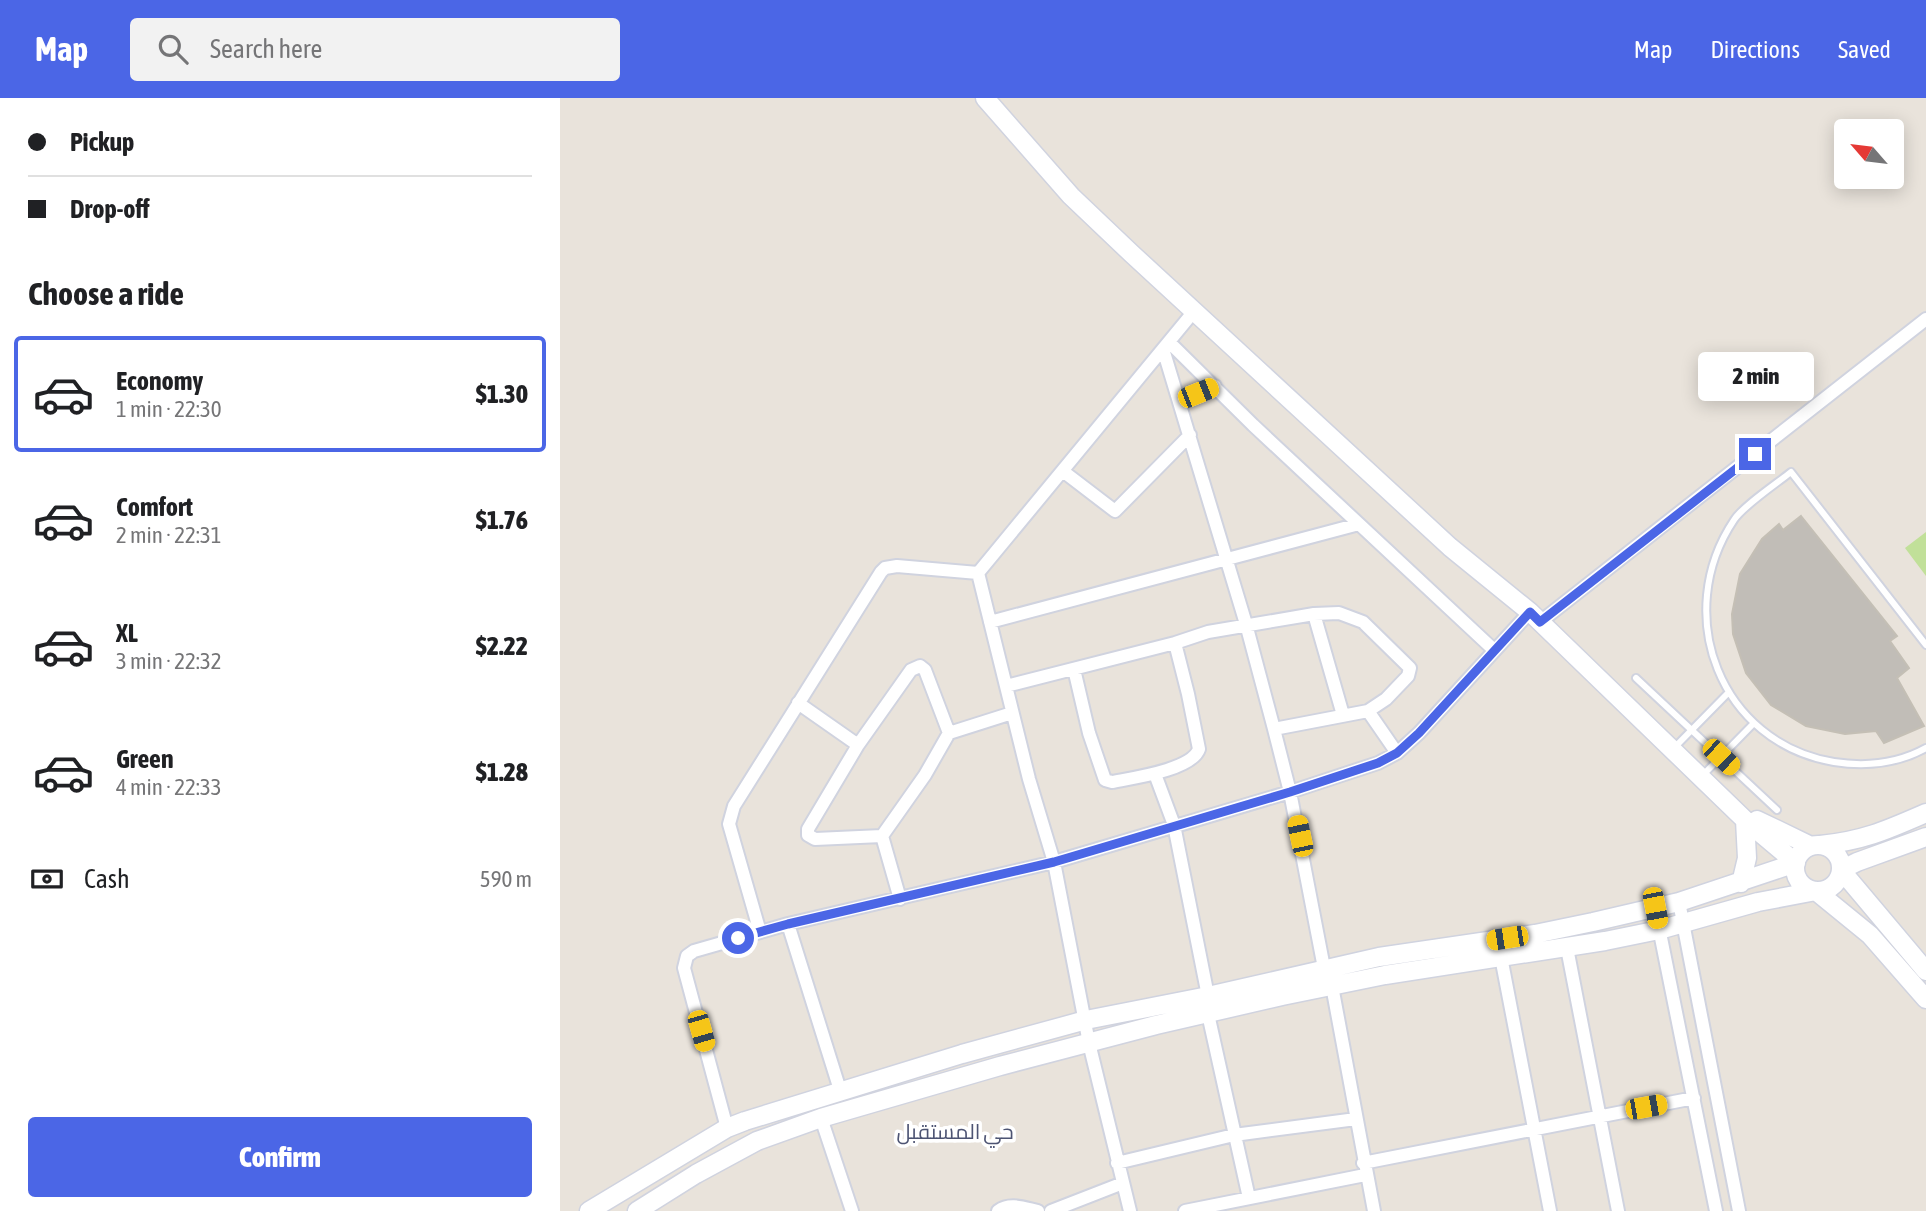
<!DOCTYPE html>
<meta charset="utf-8">
<style>
:root{--surface:#fff;--page:#f2f2f2;--text:#202124;--muted:#757577;--line:#e0e0e0;--accent:#4b66e6}
body{margin:0;font-family:"Asap Condensed",Cairo,sans-serif;background:var(--page);color:var(--text);height:100vh;display:flex;flex-direction:column;font-size:26px;white-space:nowrap}
*{box-sizing:border-box;margin:0}
p{font-size:23px;color:var(--muted)}
.icon{flex:none;width:38px;height:38px;fill:none;stroke:currentColor;stroke-width:2;stroke-linecap:round;stroke-linejoin:round}
.map{position:relative;flex:1;overflow:hidden}
.side{display:flex;flex-direction:column;background:var(--surface);width:560px}
.side>*{flex:none}
.top-card{display:grid;align-content:center;height:154px;padding:0 28px;background:var(--surface)}
.needle{width:46px;rotate:298deg}
.fabs{position:absolute;left:1274px;top:21px;display:grid;gap:14px}
.fabs a{display:grid;place-items:center;width:70px;height:70px;border-radius:7px;background:var(--surface);box-shadow:0 4px 18px #0003;font-size:35px}
.end{position:absolute;width:32px;height:32px;margin:-16px;border:9px solid #4b66e6;background:#fff;box-shadow:0 0 0 4px #fff}
.from{border-radius:50%}
.bubble{position:absolute;height:49px;border-radius:7px;background:var(--surface);box-shadow:0 4px 18px #0003;font-size:23px;font-weight:800;line-height:49px;text-align:center}
.car{position:absolute;width:21px;height:42px;margin:-21px -10px;border-radius:9px;box-shadow:0 0 5px 2px #0007;background:linear-gradient(#f5c518 24%,#345 0 40%,#f5c518 0 76%,#345 0 86%,#f5c518 0)}
.top-card b{display:flex;align-items:center;gap:24px;height:66px;font-size:26px}
.top-card b+b{border-top:2px solid var(--line)}
.top-card i{width:18px;height:18px;background:var(--text)}
ul{padding:0;list-style:none}
li{display:flex;align-items:center;gap:21px;height:116px;margin:0 14px 10px;padding:0 14px;border:4px solid transparent;border-radius:7px}
li div{flex:1}
li b{display:block;font-size:26px}
li em{font-style:normal;font-weight:800}
li.current{border-color:var(--accent)}
li>.icon{width:63px;height:63px;stroke-width:1.5}
h2{padding:0 28px;font-size:32px;line-height:84px}
.pay{display:flex;align-items:center;gap:18px;height:77px;padding:0 28px;font-size:26px}
.pay p{margin-inline-start:auto}
.cta{display:flex;gap:14px;margin-top:auto;padding:14px 28px}
.cta a{flex:1;height:80px;border-radius:7px;background:var(--accent);color:#fff;font-size:28px;font-weight:800;line-height:80px;text-align:center}
header{display:flex;align-items:center;gap:42px;box-sizing:border-box;height:98px;padding:0 35px;background:var(--accent);color:#fff}
header strong{font-size:33px}
nav{display:flex;gap:38px;margin-inline-start:auto;font-size:24px}
.search{width:490px;height:63px;background:var(--page);display:flex;align-items:center;gap:18px;box-sizing:border-box;padding:0 24px;border-radius:7px;color:var(--muted);font-size:26px}
main{display:flex;flex:1;min-height:0}
.map>svg:first-child{display:block}
.pitch{fill:#c1e099}
.building{fill:#c1bdb7;stroke:#c4bfb5;stroke-width:2}
.lines{fill:none;stroke-linecap:round;stroke-linejoin:round}
.lane-casing{stroke:#d0d3df;stroke-width:10}
.street-casing{stroke:#d0d3df;stroke-width:16}
.secondary-casing{stroke:#d0d3df;stroke-width:21}
.lane{stroke:#fff;stroke-width:6}
.street{stroke:#fff;stroke-width:12}
.secondary{stroke:#fff;stroke-width:18}
.route{stroke:#4b66e6;stroke-width:9}
.labels{text-anchor:middle;dominant-baseline:central;stroke-width:7;stroke-linejoin:round;paint-order:stroke}
.neighbourhood-label{font-size:21px;fill:#4d5473;stroke:#fff}
</style>
<header>
<strong>Map</strong>
<div class="search"><svg class="icon" aria-label="search" viewBox="0 0 24 24"><circle cx="10" cy="10" r="6"/><path d="M15 15l6 6"/></svg>Search here</div>
<nav><a>Map</a><a>Directions</a><a>Saved</a></nav>
</header>
<main>
<section class="side">
<div class="top-card">
<b><i class="from"></i>Pickup</b>
<b><i></i>Drop-off</b>
</div>
<h2>Choose a ride</h2>
<ul>
<li class="current"><svg class="icon" aria-label="car" viewBox="0 0 24 24"><path d="M5 17H2v-5l4-1 3-4h7l3 4 3 1v5h-3M9 17h6M6 11h13"/><circle cx="7" cy="17" r="2"/><circle cx="17" cy="17" r="2"/></svg><div><b>Economy</b><p>1 min · 22:30</p></div><em>$1.30</em></li>
<li><svg class="icon" aria-label="car" viewBox="0 0 24 24"><path d="M5 17H2v-5l4-1 3-4h7l3 4 3 1v5h-3M9 17h6M6 11h13"/><circle cx="7" cy="17" r="2"/><circle cx="17" cy="17" r="2"/></svg><div><b>Comfort</b><p>2 min · 22:31</p></div><em>$1.76</em></li>
<li><svg class="icon" aria-label="car" viewBox="0 0 24 24"><path d="M5 17H2v-5l4-1 3-4h7l3 4 3 1v5h-3M9 17h6M6 11h13"/><circle cx="7" cy="17" r="2"/><circle cx="17" cy="17" r="2"/></svg><div><b>XL</b><p>3 min · 22:32</p></div><em>$2.22</em></li>
<li><svg class="icon" aria-label="car" viewBox="0 0 24 24"><path d="M5 17H2v-5l4-1 3-4h7l3 4 3 1v5h-3M9 17h6M6 11h13"/><circle cx="7" cy="17" r="2"/><circle cx="17" cy="17" r="2"/></svg><div><b>Green</b><p>4 min · 22:33</p></div><em>$1.28</em></li>
</ul>
<div class="pay"><svg class="icon" aria-label="cash" viewBox="0 0 24 24"><path d="M3 7h18v10H3z"/><circle cx="12" cy="12" r="2"/></svg>Cash<p>590 m</p></div>
<div class="cta"><a>Confirm</a></div>
</section>
<div class="map">
<svg width="1366" height="1113" viewBox="0 0 1366 1113">
<rect width="100%" height="100%" fill="#e9e3db"/>
<path class="pitch" d="M 1366,434 L 1366,478 L 1345,450 Z"/>
<path class="building" d="M 1241,418 L 1337,538 L 1330,543 L 1349,570 L 1337,580 L 1364,628 L 1324,645 L 1316,633 L 1285,636 L 1246,628 L 1211,607 L 1186,575 L 1173,536 L 1172,516 L 1180,476 L 1202,441 L 1219,426 L 1223,432 Z"/>
<g class="lines">
<defs>
<path id="lane" d="M 1366,547 L 1231,374 C 1216,386 1183,408 1174,422 C 1111,516 1160,645 1274,664 C 1306,669 1337,666 1366,650
M 1076,580 L 1217,712
M 1114,650 L 1169,594
M 1143,677 L 1194,625"/>
<path id="street" d="M 609,244 L 693,327 L 934,552
M 603,251 L 686,526 L 714,631 L 730,694 L 764,870
M 621,302 L 655,288
M 504,374 L 555,413 L 630,337
M 418,475 L 469,681 L 494,764 L 529,945 L 570,1113
M 418,475 L 635,212
M 754,516 L 783,617
M 430,524 L 799,426
M 980,524 L 1366,221
M 514,571 L 529,635 L 545,682 L 552,684 C 572,680 632,672 639,651 L 628,596 L 615,545
M 446,588 L 615,545 L 648,534 L 754,516 L 779,515 L 803,524 L 850,570 L 848,578 L 826,601 L 808,613 L 714,631
M 238,605 L 298,647 L 248,731 L 248,737 L 255,741 L 322,738 L 365,677 L 389,635 L 452,615
M 808,613 L 837,655
M 298,647 L 351,572 L 360,568 L 365,572 L 389,635
M 595,676 L 614,727 L 648,898
M 322,738 L 340,801
M 1119,804 L 1179,1113
M 1095,810 L 1156,1113
M 228,826 L 280,992
M 200,834 L 169,726 L 174,708 L 321,474 L 325,470 L 337,468 L 418,475
M 1007,850 L 1058,1113
M 941,859 L 990,1113
M 772,888 L 814,1113
M 648,916 L 689,1100
M 261,1020 L 292,1113
M 167,1030 L 124,870 L 127,858 L 134,853 L 228,826 L 494,764 L 730,694 L 818,665 L 837,655 L 859,635 L 970,514
M 557,1065 L 674,1037 L 796,1021
M 803,1065 L 1134,1000
M 438,1113 C 450,1104 464,1110 478,1113
M 491,1113 L 563,1085
M 625,1113 L 805,1077"/>
<path id="secondary" d="M 425,0 L 511,98 L 572,156 L 890,449 L 970,514 L 1185,722 L 1236,765
M 1197,722 L 1251,748
M 1366,739 L 1297,764 L 1281,772 L 1366,873
M 1260,747 C 1303,743 1327,732 1366,715
M1235 770a23 23 0 1 1 46 0a23 23 0 1 1-46 0Z
M 1181,785 L 1187,760 L 1185,722
M 29,1113 L 167,1030 L 185,1023 L 402,956 L 526,922 L 648,898 L 819,859 L 975,836 L 1033,824 L 1119,804 L 1236,765
M 77,1113 L 136,1076 L 197,1043 L 261,1020 L 440,968 L 596,927 L 722,898 L 825,877 L 1045,843 L 1099,832 L 1198,804 L 1256,793 L 1310,837 L 1366,901"/>
</defs>
<use href="#lane" class="lane-casing"/>
<use href="#street" class="street-casing"/>
<use href="#secondary" class="secondary-casing"/>
<use href="#lane" class="lane"/>
<use href="#street" class="street"/>
<use href="#secondary" class="secondary"/>
</g>
<g class="lines">
<path class="route" d="M 178,840 L 228,826 L 494,764 L 730,694 L 818,665 L 837,655 L 859,635 L 970,514 L 980,524 L 1195,356"/>
</g>
<g class="labels">
<g class="neighbourhood-label">
<text x="395" y="1033">حي المستقبل</text>
</g>
</g>
</svg>
<div class="fabs">
<a><svg class="needle" viewBox="-14 -14 28 28"><path d="M0-13l5 13h-10z" fill="#e53935"/><path d="M0 13l5-13h-10z" fill="#757577"/></svg></a>
</div>
<i class="end from" style="left:178px;top:840px"></i>
<i class="end" style="left:1195px;top:356px"></i>
<div class="bubble" style="left:1138px;top:254px;width:116px">2 min</div>
<i class="car" style="left:638px;top:295px;rotate:68deg"></i>
<i class="car" style="left:1161px;top:659px;rotate:133deg"></i>
<i class="car" style="left:740px;top:738px;rotate:348deg"></i>
<i class="car" style="left:1095px;top:810px;rotate:169deg"></i>
<i class="car" style="left:947px;top:840px;rotate:261deg"></i>
<i class="car" style="left:141px;top:933px;rotate:164deg"></i>
<i class="car" style="left:1086px;top:1009px;rotate:80deg"></i>
</div>
</main>
